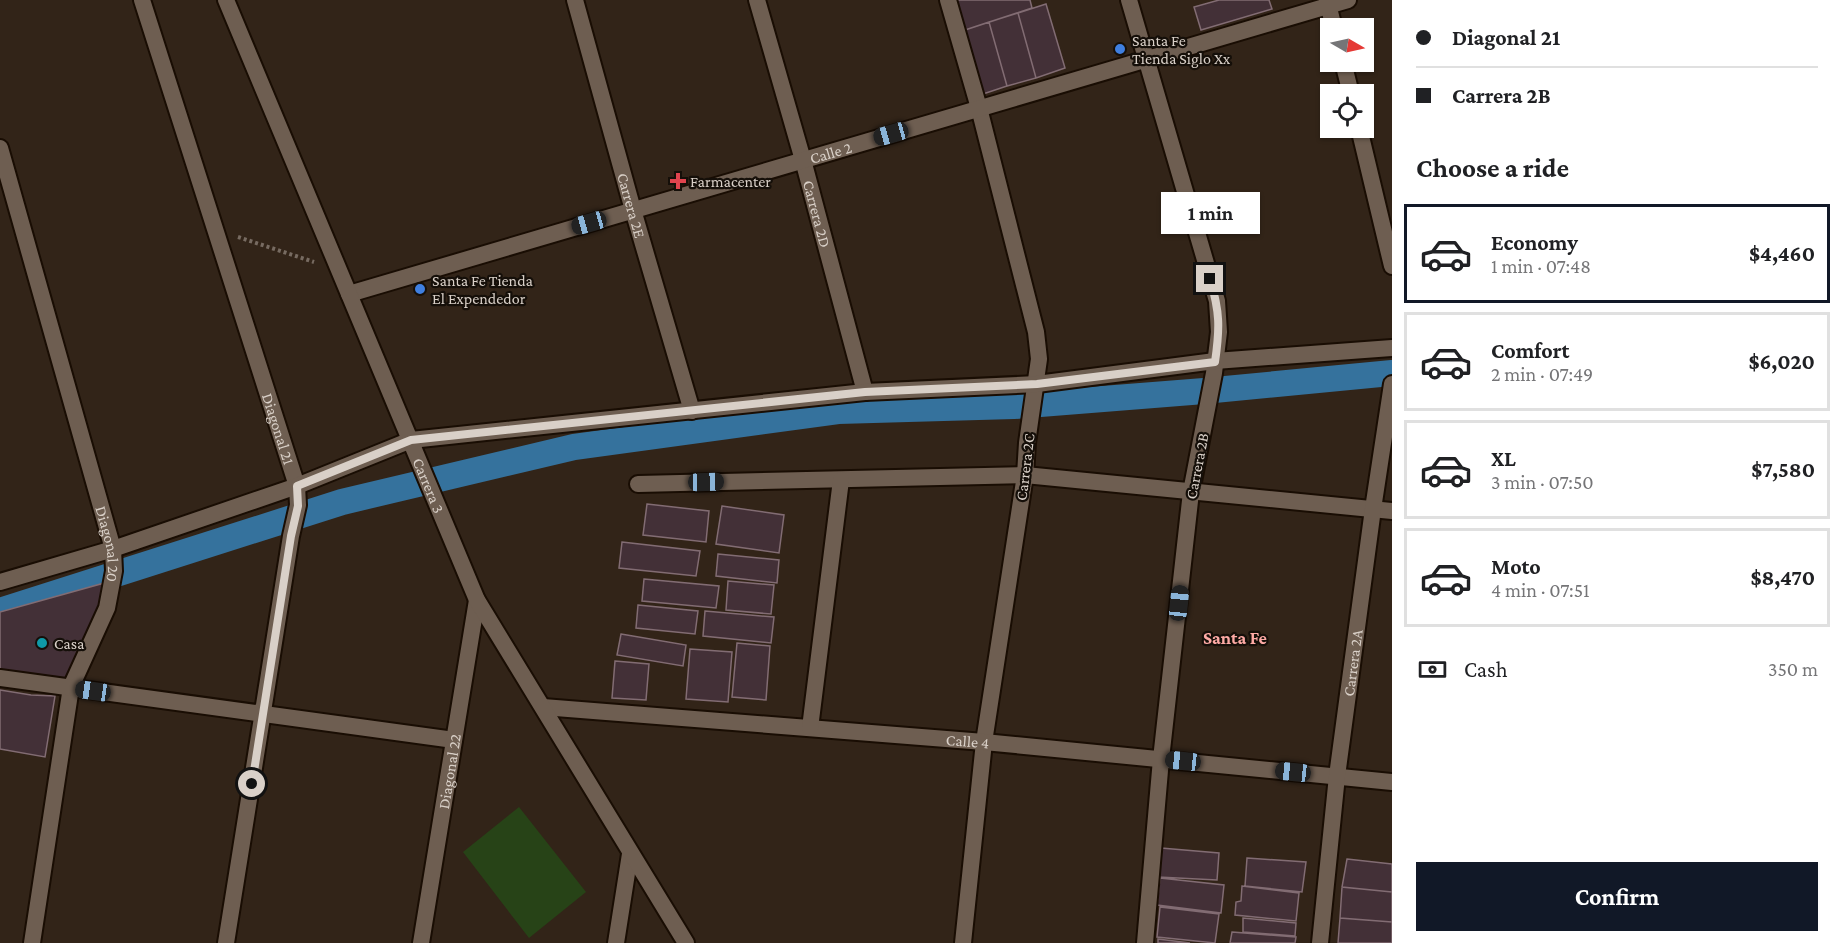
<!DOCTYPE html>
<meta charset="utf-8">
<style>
:root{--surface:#fff;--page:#f6f6f6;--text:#202124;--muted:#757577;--line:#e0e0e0;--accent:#111827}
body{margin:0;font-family:"Crimson Pro",serif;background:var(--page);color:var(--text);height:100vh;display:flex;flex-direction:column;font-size:22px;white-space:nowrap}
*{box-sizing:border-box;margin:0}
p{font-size:20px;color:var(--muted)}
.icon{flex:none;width:33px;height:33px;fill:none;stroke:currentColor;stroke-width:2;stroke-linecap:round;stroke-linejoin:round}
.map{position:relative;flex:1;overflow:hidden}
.drawer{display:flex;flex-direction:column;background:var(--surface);width:450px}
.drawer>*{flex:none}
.guide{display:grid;align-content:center;height:132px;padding:0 24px;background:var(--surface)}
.needle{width:39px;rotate:99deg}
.buttons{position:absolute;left:1320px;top:18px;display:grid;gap:12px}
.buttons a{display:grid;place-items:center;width:54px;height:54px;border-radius:0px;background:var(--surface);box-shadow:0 2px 4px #0004;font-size:30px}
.end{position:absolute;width:27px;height:27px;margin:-14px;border:8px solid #d9d0c8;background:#111;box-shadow:0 0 0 3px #111}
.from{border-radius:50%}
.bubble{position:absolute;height:42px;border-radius:0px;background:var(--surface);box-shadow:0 2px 4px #0004;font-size:20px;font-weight:700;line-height:42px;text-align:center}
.car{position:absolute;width:18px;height:36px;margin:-18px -9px;border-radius:8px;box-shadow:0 0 4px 2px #0007;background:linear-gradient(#222 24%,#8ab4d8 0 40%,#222 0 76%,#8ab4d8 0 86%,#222 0)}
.guide b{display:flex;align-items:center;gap:21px;height:57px;font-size:22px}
.guide b+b{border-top:2px solid var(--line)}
.guide i{width:15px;height:15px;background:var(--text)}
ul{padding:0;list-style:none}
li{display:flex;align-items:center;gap:18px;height:99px;margin:0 12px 9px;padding:0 12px;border:3px solid var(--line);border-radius:0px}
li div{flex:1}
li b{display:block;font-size:22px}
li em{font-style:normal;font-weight:700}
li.selected{border-color:var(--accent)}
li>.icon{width:54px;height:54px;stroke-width:1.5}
h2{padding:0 24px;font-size:27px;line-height:72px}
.pay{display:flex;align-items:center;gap:15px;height:66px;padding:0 24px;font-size:22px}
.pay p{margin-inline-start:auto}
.button{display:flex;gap:12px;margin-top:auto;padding:12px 24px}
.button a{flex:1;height:69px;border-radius:0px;background:var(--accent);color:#fff;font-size:24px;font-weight:700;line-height:69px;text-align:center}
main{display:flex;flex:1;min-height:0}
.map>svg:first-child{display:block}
.green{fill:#274317}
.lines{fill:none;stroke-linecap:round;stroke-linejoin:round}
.canal{stroke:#35729d;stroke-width:26}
.building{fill:#433037;stroke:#826c73;stroke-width:1.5}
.minor-casing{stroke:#190d03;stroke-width:20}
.tertiary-casing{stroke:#190d03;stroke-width:20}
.path{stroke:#776b61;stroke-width:4;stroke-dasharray:3 3;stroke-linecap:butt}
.minor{stroke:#6e5e51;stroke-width:16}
.tertiary{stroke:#6e5e51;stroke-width:16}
.route{stroke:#d9d0c8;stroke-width:8}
.shop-dot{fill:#3f7fe0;stroke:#150f09;stroke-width:2}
.health-dot{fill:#e0444e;stroke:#150f09;stroke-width:2}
.culture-dot{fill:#0f9aa8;stroke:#150f09;stroke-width:2}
.labels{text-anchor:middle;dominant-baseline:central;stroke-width:4.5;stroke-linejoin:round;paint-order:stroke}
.poi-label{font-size:16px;fill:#d9d0c8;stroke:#150f09;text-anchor:start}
.street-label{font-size:16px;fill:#d9d0c8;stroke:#150f09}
.neighbourhood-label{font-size:18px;font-weight:bold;fill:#feaaa5;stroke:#150f09}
</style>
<main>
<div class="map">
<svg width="1392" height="943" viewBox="0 0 1392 943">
<rect width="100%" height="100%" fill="#322418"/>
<path class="green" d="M 519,807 L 586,892 L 529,938 L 463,852 Z"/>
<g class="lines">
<path class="canal" d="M 0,611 L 342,502 L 574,447 L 838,411 L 1014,406 L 1204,391 L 1392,373"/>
</g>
<path class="building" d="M 954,0 L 1030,0 L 1032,8 L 959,32 Z
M 1219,0 L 1269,0 L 1272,9 L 1201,30 L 1194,7 Z
M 1046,4 L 1065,68 L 1036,78 L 1018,13 Z
M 1018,13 L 1036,78 L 1007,86 L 989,22 Z
M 989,22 L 1007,86 L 977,96 L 959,32 Z
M 647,504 L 709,511 L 706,542 L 643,535 Z
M 722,506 L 784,515 L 779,553 L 716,544 Z
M 622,542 L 700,551 L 696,576 L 619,568 Z
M 718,554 L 779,560 L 777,583 L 716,576 Z
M 644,579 L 719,586 L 716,608 L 642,601 Z
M 728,581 L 774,585 L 771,614 L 726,610 Z
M 108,582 L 67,685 L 0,675 L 0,612 Z
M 638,605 L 698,611 L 695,634 L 636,628 Z
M 705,611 L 774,617 L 771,643 L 703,636 Z
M 621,634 L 686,645 L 683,666 L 617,655 Z
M 737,643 L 770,646 L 766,700 L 732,697 Z
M 690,649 L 732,652 L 728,702 L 686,699 Z
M 615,661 L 649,664 L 646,700 L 612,698 Z
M 0,690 L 31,695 L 55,696 L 45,757 L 0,749 Z
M 1161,848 L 1219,853 L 1217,880 L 1158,877 Z
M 1247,858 L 1306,862 L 1302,892 L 1245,886 Z
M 1347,859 L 1392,864 L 1392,892 L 1342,887 Z
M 1160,878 L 1224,885 L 1221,913 L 1157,905 Z
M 1242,886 L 1299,893 L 1296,921 L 1235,915 L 1236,902 L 1241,901 Z
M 1342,887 L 1392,892 L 1392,922 L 1340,918 Z
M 1160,907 L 1219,914 L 1215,943 L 1157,937 Z
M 1243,918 L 1296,923 L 1295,936 L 1243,932 Z
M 1340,918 L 1392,922 L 1392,943 L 1338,943 Z
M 1232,932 L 1296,937 L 1295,943 L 1230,943 Z
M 1158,939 L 1190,943 L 1158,943 Z"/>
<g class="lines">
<defs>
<g id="minor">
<path id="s1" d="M 142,0 L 297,486 L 298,505 L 291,536 L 226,943"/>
<path id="s2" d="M 575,0 L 633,210 L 692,411"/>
<path id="s3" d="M 757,0 L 803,160 L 865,392"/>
<path d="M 948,0 L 979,108 L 1036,332 L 1039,359 L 1027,443 L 1025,475 L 984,742 L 963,943"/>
<path d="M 1129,0 L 1217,301 L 1219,332 L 1214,373 L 1191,492 L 1161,759 L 1145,943"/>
<path d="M 1327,0 L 1334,28"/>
<path d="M 1343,62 L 1351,94"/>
<path d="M 1359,128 L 1392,266"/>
<path id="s4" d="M 0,148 L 113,549 L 114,571 L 107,608 L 71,687 L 32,943"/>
<path id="s5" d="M 349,294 L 1348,0"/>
<path d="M 638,484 L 1025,475 L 1392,511"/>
<path d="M 0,582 L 113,549 L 297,486 L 411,440 L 865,392 L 1037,384 L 1215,361 L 1392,348"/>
<path d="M 0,678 L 454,740"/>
<path id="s6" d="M 543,707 L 984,742 L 1392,782"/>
<path d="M 810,728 L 841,480"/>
<path id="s7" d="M 421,943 L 477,600"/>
<path d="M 616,943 L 630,854"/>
<path id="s8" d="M 1320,943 L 1337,776 L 1373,509 L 1392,384"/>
</g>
<g id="tertiary">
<path id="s9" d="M 226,0 L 477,600 L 686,943"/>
</g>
</defs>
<use href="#minor" class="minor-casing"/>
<use href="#tertiary" class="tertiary-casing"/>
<path class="path" d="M 238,237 L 314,262"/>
<use href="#minor" class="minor"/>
<use href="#tertiary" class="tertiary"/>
</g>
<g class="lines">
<path class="route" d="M 252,784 L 291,536 L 298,506 L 297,486 L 411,440 L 865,392 L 1037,384 L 1215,362 C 1220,328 1220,312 1210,279"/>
</g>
<g class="shop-dot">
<circle cx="1120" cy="49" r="6"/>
<circle cx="420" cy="289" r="6"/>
</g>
<path class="health-dot" d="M675 172h6v6h6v6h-6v6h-6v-6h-6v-6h6z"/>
<circle class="culture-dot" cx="42" cy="643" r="6"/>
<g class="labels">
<g class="poi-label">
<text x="1132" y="40">Santa Fe<tspan x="1132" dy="18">Tienda Siglo Xx</tspan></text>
<text x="690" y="181">Farmacenter</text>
<text x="432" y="280">Santa Fe Tienda<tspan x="432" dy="18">El Expendedor</tspan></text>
<text x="54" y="643">Casa</text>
</g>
<g class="street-label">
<text stroke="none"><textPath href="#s5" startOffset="502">Calle 2</textPath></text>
<text stroke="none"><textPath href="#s2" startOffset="213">Carrera 2E</textPath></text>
<text stroke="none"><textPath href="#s3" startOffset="222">Carrera 2D</textPath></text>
<text stroke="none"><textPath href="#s1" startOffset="450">Diagonal 21</textPath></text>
<text transform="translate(1197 466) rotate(-79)">Carrera 2B</text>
<text transform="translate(1025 467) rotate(-83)">Carrera 2C</text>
<text stroke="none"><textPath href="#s9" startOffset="526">Carrera 3</textPath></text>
<text stroke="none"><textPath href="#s4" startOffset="411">Diagonal 20</textPath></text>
<text stroke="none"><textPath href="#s8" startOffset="282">Carrera 2A</textPath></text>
<text stroke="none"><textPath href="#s6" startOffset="426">Calle 4</textPath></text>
<text stroke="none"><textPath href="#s7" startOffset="174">Diagonal 22</textPath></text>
</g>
<g class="neighbourhood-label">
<text x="1235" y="638">Santa Fe</text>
</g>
</g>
</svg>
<div class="buttons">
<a><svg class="needle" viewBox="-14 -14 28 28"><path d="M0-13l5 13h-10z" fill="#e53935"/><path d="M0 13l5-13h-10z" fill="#757577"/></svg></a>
<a><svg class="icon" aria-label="locate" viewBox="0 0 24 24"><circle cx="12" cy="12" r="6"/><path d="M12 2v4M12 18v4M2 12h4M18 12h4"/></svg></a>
</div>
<i class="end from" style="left:252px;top:784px"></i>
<i class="end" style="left:1210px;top:279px"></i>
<div class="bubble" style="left:1161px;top:192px;width:99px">1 min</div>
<i class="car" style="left:891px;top:134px;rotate:254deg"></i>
<i class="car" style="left:589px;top:223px;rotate:254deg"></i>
<i class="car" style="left:706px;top:482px;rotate:89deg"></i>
<i class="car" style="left:1179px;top:603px;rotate:6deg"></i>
<i class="car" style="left:93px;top:691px;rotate:278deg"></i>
<i class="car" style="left:1183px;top:761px;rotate:276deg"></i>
<i class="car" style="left:1293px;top:772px;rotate:276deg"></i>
</div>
<section class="drawer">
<div class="guide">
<b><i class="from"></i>Diagonal 21</b>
<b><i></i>Carrera 2B</b>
</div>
<h2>Choose a ride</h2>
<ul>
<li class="selected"><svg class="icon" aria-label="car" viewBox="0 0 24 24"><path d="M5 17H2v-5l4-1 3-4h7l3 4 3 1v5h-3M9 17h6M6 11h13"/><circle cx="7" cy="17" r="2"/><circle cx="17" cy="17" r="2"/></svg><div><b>Economy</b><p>1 min · 07:48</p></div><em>$4,460</em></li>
<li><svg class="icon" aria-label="car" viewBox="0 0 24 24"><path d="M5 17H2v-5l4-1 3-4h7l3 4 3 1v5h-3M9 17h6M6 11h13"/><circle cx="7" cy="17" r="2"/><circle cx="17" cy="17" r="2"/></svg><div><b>Comfort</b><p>2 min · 07:49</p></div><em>$6,020</em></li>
<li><svg class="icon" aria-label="car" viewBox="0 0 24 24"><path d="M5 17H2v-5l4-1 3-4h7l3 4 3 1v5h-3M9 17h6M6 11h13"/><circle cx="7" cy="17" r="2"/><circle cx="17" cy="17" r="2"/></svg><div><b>XL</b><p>3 min · 07:50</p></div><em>$7,580</em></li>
<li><svg class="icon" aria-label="car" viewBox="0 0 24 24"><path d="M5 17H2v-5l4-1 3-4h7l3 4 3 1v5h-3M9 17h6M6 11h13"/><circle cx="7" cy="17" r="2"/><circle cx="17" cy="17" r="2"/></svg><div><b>Moto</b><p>4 min · 07:51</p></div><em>$8,470</em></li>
</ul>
<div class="pay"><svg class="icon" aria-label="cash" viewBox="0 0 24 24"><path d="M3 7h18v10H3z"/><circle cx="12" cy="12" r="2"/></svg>Cash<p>350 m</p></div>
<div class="button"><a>Confirm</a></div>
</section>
</main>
